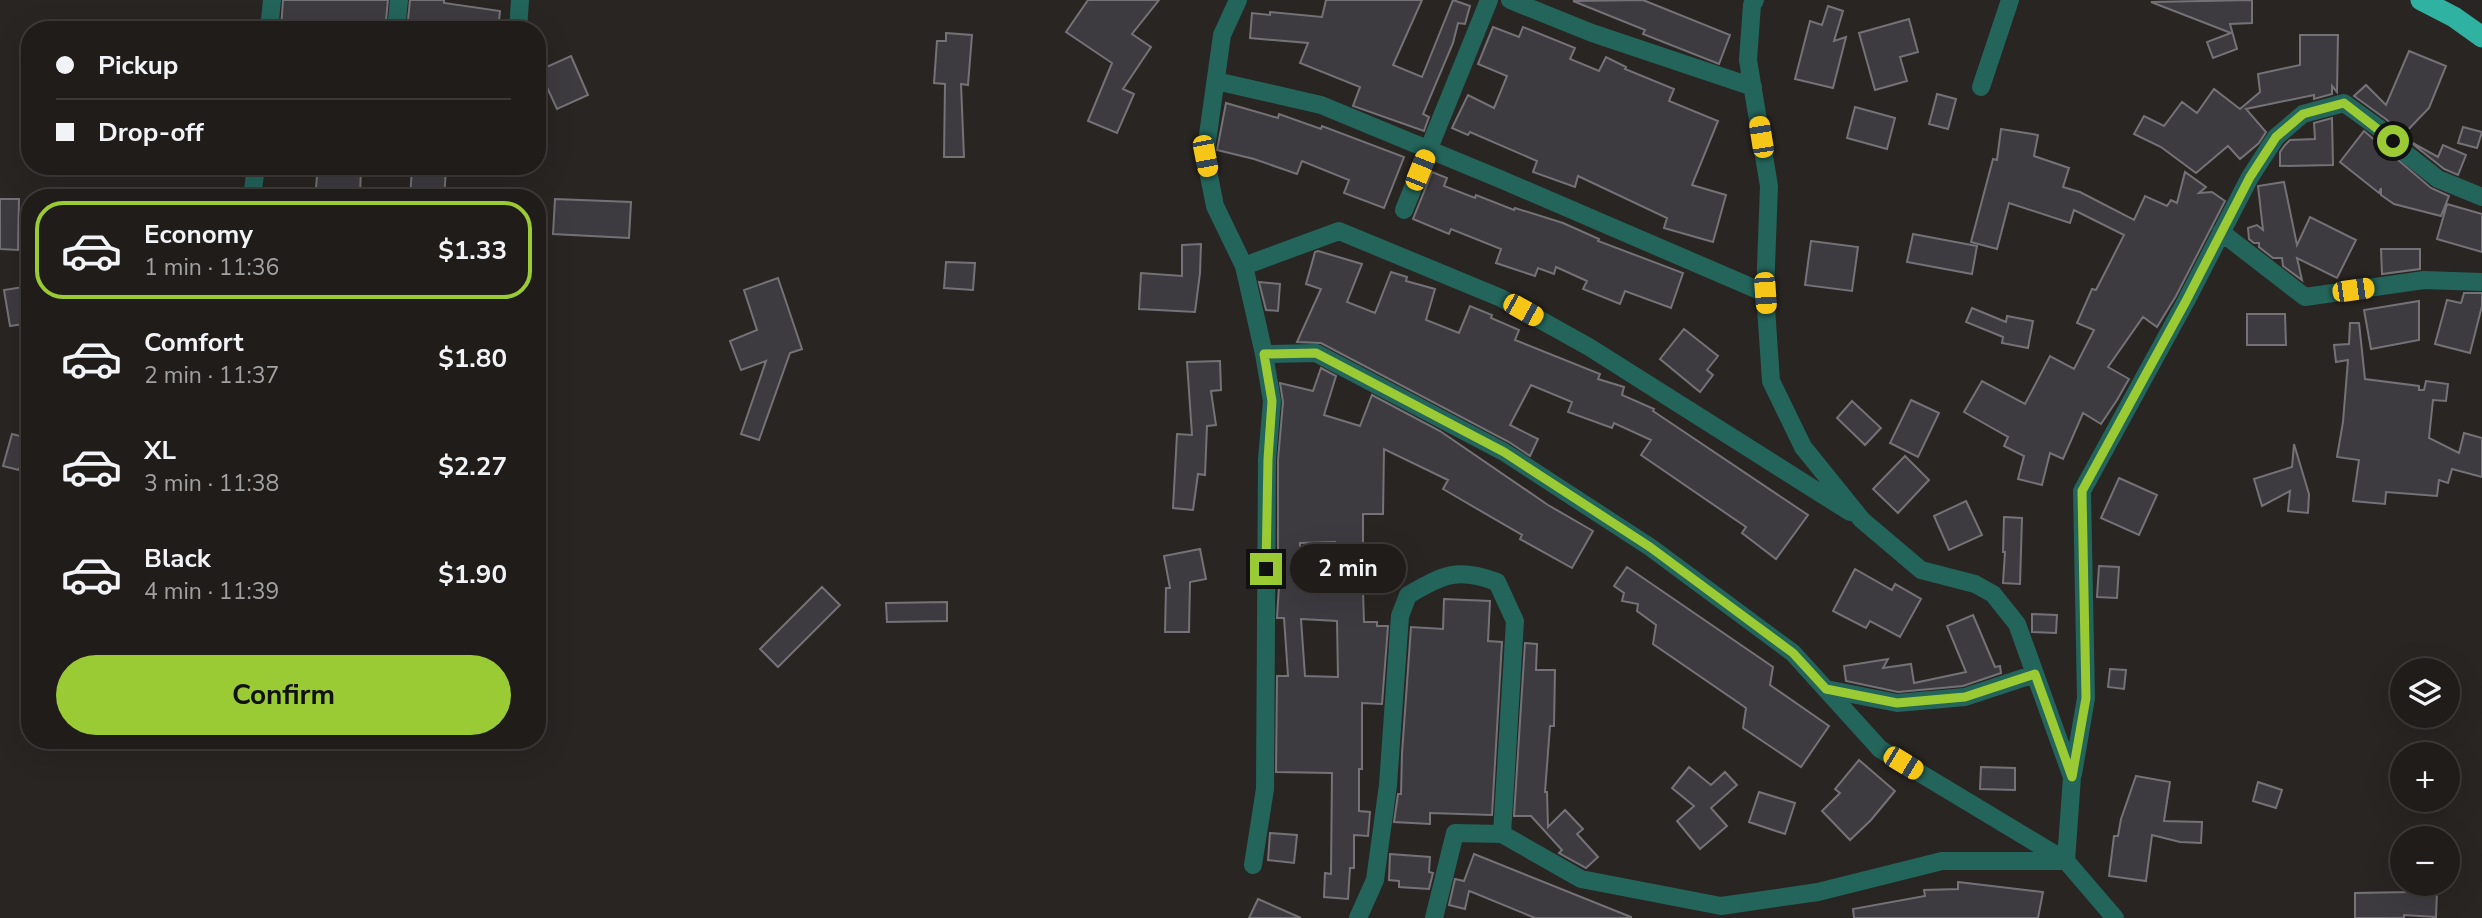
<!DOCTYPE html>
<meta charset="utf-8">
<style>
:root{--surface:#1f1c1a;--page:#2c2927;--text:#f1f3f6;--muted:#a1a1a2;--line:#3c3a39;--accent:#9acb34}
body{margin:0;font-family:"Nunito Sans",sans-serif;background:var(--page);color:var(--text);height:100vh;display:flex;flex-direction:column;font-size:26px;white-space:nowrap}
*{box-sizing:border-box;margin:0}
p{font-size:23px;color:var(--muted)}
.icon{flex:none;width:38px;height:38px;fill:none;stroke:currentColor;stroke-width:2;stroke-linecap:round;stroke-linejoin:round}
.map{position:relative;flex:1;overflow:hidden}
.side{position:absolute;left:21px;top:189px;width:525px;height:560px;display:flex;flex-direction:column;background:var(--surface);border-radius:28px;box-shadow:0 7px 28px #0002,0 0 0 2px var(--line)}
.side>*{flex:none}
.hud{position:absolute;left:21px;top:21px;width:525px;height:154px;border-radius:28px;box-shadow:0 7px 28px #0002,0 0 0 2px var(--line);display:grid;align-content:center;height:154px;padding:0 35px;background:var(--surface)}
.buttons{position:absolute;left:2390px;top:658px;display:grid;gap:14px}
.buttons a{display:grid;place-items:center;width:70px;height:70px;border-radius:50%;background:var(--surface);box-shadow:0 7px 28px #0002,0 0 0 2px var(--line);font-size:35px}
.end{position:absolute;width:32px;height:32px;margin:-16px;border:9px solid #9acb34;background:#111;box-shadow:0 0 0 4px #111}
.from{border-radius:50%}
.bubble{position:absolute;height:49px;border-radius:24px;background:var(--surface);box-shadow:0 7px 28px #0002,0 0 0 2px var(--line);font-size:23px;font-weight:700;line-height:49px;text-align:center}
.car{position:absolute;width:21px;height:42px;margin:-21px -10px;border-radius:9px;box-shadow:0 0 5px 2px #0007;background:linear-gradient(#f5c518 24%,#345 0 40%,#f5c518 0 76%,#345 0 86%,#f5c518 0)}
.hud b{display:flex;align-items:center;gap:24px;height:66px;font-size:26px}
.hud b+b{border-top:2px solid var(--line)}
.hud i{width:18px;height:18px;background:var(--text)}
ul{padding:12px 0 0;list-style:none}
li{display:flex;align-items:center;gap:21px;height:98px;margin:0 14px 10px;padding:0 21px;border:4px solid transparent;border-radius:28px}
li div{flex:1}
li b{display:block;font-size:26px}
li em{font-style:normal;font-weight:700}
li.selected{border-color:var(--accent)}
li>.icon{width:63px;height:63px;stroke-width:1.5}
.action{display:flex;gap:14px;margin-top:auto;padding:14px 35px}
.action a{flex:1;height:80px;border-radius:42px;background:var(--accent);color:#111;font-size:28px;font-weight:700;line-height:80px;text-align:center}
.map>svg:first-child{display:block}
.building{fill:#3d3b3f;stroke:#747277;stroke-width:2;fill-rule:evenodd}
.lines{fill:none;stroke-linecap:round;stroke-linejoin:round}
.street{stroke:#23645b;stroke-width:18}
.highway{stroke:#30b2a2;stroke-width:21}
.route{stroke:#9acb34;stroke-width:9}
</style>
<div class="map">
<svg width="2482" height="918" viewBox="0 0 2482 918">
<rect width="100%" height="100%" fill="#292522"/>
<path class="building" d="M 283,0 L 388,0 L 385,30 L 281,29 Z
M 410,0 L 444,0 L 444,3 L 500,11 L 498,30 L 459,30 L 441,27 L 441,30 L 407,30 Z
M 1088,0 L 1159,0 L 1132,34 L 1151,47 L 1123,89 L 1134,94 L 1117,133 L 1088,121 L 1112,63 L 1066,32 Z
M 1326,0 L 1422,0 L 1393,65 L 1422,77 L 1453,0 L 1470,6 L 1465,24 L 1458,23 L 1453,43 L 1423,114 L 1429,117 L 1424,131 L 1353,106 L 1360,87 L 1300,63 L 1308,43 L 1250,38 L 1252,13 L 1270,15 L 1270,12 L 1322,17 Z
M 1643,0 L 1730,35 L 1719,64 L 1643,34 L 1645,30 L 1573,1 Z
M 2252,0 L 2252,23 L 2230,24 L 2237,49 L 2213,58 L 2207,42 L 2231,33 L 2151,2 Z
M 1828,6 L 1843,11 L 1834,41 L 1846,37 L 1833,88 L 1795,79 L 1810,21 L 1822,25 Z
M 1909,19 L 1918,52 L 1900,57 L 1907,81 L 1875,90 L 1859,33 Z
M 1493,27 L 1519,37 L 1523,27 L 1575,48 L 1570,59 L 1599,71 L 1606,57 L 1626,67 L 1625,69 L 1674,89 L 1669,101 L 1718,121 L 1692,185 L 1726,195 L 1713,242 L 1664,228 L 1667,218 L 1578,176 L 1575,187 L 1533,172 L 1537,161 L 1470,132 L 1468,135 L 1452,128 L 1468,95 L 1494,108 L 1507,76 L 1478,64 Z
M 946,33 L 972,35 L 968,85 L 961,84 L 964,157 L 944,157 L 945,84 L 934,83 L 937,41 L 946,41 Z
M 2300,35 L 2338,35 L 2337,92 L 2332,86 L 2332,94 L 2314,99 L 2314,95 L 2246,109 L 2266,132 L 2259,143 L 2240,159 L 2228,146 L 2196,173 L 2161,147 L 2134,134 L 2144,116 L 2164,126 L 2182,102 L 2197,113 L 2214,89 L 2240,109 L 2260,92 L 2258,74 L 2300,65 Z
M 2409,51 L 2446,66 L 2429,108 L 2403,135 L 2387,120 L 2354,96 L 2366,85 L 2386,105 Z
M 571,56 L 588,95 L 557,109 L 545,83 L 547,82 L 542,69 Z
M 1937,94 L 1956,99 L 1948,129 L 1929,124 Z
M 1226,103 L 1278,118 L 1279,114 L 1321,129 L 1322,126 L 1404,157 L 1384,208 L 1344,193 L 1349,180 L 1302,161 L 1297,174 L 1254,159 L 1217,150 Z
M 1855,107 L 1895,118 L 1887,149 L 1847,138 Z
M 2332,118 L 2333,165 L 2280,166 L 2280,152 L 2285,145 L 2290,140 L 2315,139 L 2314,123 Z
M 2463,127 L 2482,132 L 2477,148 L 2458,143 Z
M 2001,129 L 2038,135 L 2034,156 L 2069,168 L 2063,187 L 2080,192 L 2134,220 L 2145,196 L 2167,206 L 2171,200 L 2177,203 L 2185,172 L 2206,187 L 2199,193 L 2212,192 L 2225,201 L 2176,296 L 2157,327 L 2143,317 L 2108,367 L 2129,379 L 2117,400 L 2101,424 L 2083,413 L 2063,459 L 2050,453 L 2042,485 L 2018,479 L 2024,456 L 2004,446 L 2008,437 L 1964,412 L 1982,381 L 2025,404 L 2050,356 L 2074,369 L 2094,330 L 2077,323 L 2092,289 L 2096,290 L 2124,235 L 2074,210 L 2070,223 L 2009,203 L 1997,249 L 1971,242 L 1993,159 L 1997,160 Z
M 2364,131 L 2431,188 L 2449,196 L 2441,216 L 2394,204 L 2381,195 L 2381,188 L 2379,193 L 2340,162 Z
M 2409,141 L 2438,157 L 2443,145 L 2466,155 L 2458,175 L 2444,169 Z
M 318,166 L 361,166 L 360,198 L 315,198 Z
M 412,168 L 446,170 L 444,198 L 410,198 Z
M 1432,172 L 1447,178 L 1444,186 L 1475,198 L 1476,195 L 1514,210 L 1515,208 L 1563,223 L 1599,239 L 1598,241 L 1683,273 L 1671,308 L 1625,291 L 1620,304 L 1583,289 L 1587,281 L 1556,267 L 1554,274 L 1538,268 L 1535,276 L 1496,263 L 1501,249 L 1451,229 L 1449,234 L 1413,219 Z
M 2284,182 L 2297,245 L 2310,217 L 2356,240 L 2337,278 L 2297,258 L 2302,280 L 2283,266 L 2282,258 L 2273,258 L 2259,247 L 2259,243 L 2254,243 L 2249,239 L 2248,228 L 2257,225 L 2263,230 L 2258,186 Z
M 0,199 L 19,199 L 18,250 L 0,249 Z
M 555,199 L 631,202 L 629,238 L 553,234 Z
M 2447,204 L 2482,214 L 2482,252 L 2437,239 Z
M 1913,234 L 1977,246 L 1972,274 L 1907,262 Z
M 1811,241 L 1858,247 L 1852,291 L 1805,285 Z
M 1201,244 L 1200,273 L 1195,312 L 1139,309 L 1141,273 L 1182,276 L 1182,245 Z
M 2381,249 L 2420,249 L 2420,269 L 2382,274 Z
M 1318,251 L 1362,264 L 1347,302 L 1375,313 L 1391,272 L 1407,277 L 1406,281 L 1435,289 L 1426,320 L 1459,333 L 1470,306 L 1492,315 L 1491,318 L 1519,330 L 1515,340 L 1600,374 L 1598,379 L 1624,387 L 1622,395 L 1654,409 L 1653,411 L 1808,515 L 1776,559 L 1742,533 L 1746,527 L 1641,455 L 1651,440 L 1614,423 L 1612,428 L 1568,412 L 1572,402 L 1531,385 L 1510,425 L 1538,439 L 1530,456 L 1509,442 L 1321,343 L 1297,342 L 1321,289 L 1306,284 L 1315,252 Z
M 946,262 L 975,263 L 973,290 L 944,288 Z
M 778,278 L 802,349 L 790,353 L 759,440 L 741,434 L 766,361 L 741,370 L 730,341 L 757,330 L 744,290 Z
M 1259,282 L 1280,284 L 1278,311 L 1266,310 Z
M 30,286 L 30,323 L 10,326 L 4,290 Z
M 2464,293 L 2482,293 L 2482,306 L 2470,353 L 2435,344 L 2447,300 L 2461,303 Z
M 2419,301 L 2419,340 L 2371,349 L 2364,310 Z
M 1972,308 L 2006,322 L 2007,316 L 2033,321 L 2028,348 L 2002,343 L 2003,337 L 1966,322 Z
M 2247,314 L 2285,314 L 2286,345 L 2247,345 Z
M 2350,323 L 2359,323 L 2365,379 L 2419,386 L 2419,390 L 2424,390 L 2426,381 L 2448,384 L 2446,401 L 2433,400 L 2429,438 L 2459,453 L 2464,433 L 2482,438 L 2482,477 L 2452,469 L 2448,483 L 2439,480 L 2437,496 L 2386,492 L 2385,504 L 2353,501 L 2359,460 L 2337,457 L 2343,422 L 2348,360 L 2336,362 L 2334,345 L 2349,344 Z
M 1684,329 L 1718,356 L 1707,370 L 1713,375 L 1700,392 L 1660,359 Z
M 1220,361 L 1221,390 L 1211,391 L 1216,425 L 1207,426 L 1205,475 L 1198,474 L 1193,510 L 1173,508 L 1177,434 L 1192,435 L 1187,362 Z
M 1321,368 L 1336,376 L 1324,415 L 1360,426 L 1372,395 L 1440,431 L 1548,505 L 1593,531 L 1572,568 L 1520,539 L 1522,535 L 1443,489 L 1448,480 L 1384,449 L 1383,514 L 1363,514 L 1363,591 L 1364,622 L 1377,622 L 1377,626 L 1388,626 L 1382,704 L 1362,703 L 1362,769 L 1359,769 L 1359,811 L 1370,812 L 1368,836 L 1354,835 L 1354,868 L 1350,868 L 1348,899 L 1324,897 L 1325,873 L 1331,874 L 1332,773 L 1276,772 L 1277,676 L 1288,676 L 1284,618 L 1277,618 L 1280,570 L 1278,570 L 1278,460 L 1283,402 L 1280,383 L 1313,391 ZM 1335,542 L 1335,586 L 1300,583 L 1300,543 ZM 1301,619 L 1337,621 L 1338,677 L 1305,676 Z
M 1911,400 L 1939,413 L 1918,457 L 1890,443 Z
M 1852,401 L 1881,428 L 1865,445 L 1837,418 Z
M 12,434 L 28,438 L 19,470 L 3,466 Z
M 2294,444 L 2309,494 L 2308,513 L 2288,511 L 2290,491 L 2262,506 L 2254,479 L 2292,467 Z
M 1905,456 L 1929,480 L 1898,513 L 1873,489 Z
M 2119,478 L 2157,495 L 2139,535 L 2101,518 Z
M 1966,501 L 1982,535 L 1949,550 L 1934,516 Z
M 2004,517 L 2022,518 L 2020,584 L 2003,583 L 2005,552 L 2003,552 Z
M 1200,549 L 1206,579 L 1190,582 L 1189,632 L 1165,632 L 1166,588 L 1170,588 L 1164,556 Z
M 2099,566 L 2119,567 L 2117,598 L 2097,597 Z
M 1627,567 L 1773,667 L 1770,685 L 1829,726 L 1801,767 L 1743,728 L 1746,708 L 1653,644 L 1656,625 L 1637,611 L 1638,604 L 1622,601 L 1624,593 L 1614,586 Z
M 1855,569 L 1892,590 L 1895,584 L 1921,599 L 1900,637 L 1870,621 L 1866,628 L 1833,611 Z
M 822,587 L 840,605 L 778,667 L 760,649 Z
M 1444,599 L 1490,601 L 1488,641 L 1502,642 L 1492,815 L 1430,813 L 1430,824 L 1394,822 L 1398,794 L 1401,794 L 1402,753 L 1411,627 L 1443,629 Z
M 947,602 L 947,621 L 887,622 L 886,603 Z
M 2032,614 L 2057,615 L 2056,633 L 2032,632 Z
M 1973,615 L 1995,667 L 2000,666 L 2001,673 L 1963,686 L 1898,692 L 1846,681 L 1844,666 L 1888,659 L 1883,668 L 1911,664 L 1914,683 L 1966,672 L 1947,626 Z
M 1525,643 L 1537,644 L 1536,670 L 1555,670 L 1554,726 L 1550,726 L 1545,792 L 1547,792 L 1548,827 L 1565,810 L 1583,829 L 1577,834 L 1598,857 L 1586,868 L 1559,853 L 1562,850 L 1531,816 L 1514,816 Z
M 2110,669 L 2126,670 L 2124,689 L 2108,687 Z
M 1859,760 L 1895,791 L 1871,820 L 1850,840 L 1822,811 L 1840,793 L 1835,789 Z
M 1689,767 L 1711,785 L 1725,772 L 1737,785 L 1711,808 L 1727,826 L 1700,849 L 1677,821 L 1694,806 L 1672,788 Z
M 1981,767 L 2015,768 L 2015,790 L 1980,789 Z
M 2136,776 L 2170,782 L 2164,821 L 2202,822 L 2201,843 L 2180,842 L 2152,835 L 2146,881 L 2109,876 L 2114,836 L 2118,836 L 2121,819 Z
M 2258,782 L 2282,790 L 2276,808 L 2253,801 Z
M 1759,792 L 1795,803 L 1785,834 L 1749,822 Z
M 1270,833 L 1297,835 L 1294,863 L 1268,860 Z
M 1390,854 L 1430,857 L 1429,872 L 1433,873 L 1429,889 L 1399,887 L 1399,881 L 1389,880 Z
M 1474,854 L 1631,917 L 1631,918 L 1535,918 L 1472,892 L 1469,891 L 1465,909 L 1449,905 L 1455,879 L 1464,881 Z
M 1958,882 L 2043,892 L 2038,918 L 1854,918 L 1853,909 L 1925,896 L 1924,890 L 1958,889 Z
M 2410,890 L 2437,891 L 2436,917 L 2404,915 L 2404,918 L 2355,918 L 2355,893 L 2410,892 Z
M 1258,899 L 1301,918 L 1249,918 Z"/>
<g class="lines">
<path class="street" d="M 1238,0 L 1222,35 L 1205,156 L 1215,206 L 1244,266 L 1264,354 L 1272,401 L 1267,459 L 1265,789 L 1253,865
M 1510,0 L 1592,33 L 1753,87
M 1755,0 L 1752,5 L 1748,60 L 1769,186 L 1765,293 L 1771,381 L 1803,447 L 1862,520 L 1921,570 L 1975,584 L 1993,594 L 2017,624 L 2072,777 L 2066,861 L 2115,918
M 269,30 L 272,0
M 396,30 L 399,0
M 518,30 L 520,0
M 1216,81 L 1321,105 L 1500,179 L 1765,293
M 1981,87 L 2010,0
M 252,198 L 256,166
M 1404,210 L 1489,0
M 2221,232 L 2305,297 L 2424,280 L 2482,282
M 1244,266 L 1339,231 L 1501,298 L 1589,347 L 1850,512
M 1264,354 L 1316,353 L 1504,452 L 1650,547 L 1793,653 L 1880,749 L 2066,861
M 1826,689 L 1897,703 L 1965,697 L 2035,674
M 2073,774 L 2086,698 L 2082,491 L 2186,301 L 2250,177 L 2276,137 L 2303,114 L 2344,103 L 2380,129 L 2405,153 L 2438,179 L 2482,197
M 1358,918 L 1375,880 L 1388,785 L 1400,616 L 1408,595 C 1444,575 1456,567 1497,582 L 1515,621 L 1502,834 L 1581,879 L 1721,906 L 1818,892 L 1942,861 L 2066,861
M 1434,918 L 1455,833 L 1502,834"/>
<path class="highway" d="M 2421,0 L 2454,17 L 2482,37"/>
</g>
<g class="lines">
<path class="route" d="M 1266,569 L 1268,459 L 1272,401 L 1264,354 L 1316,353 L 1504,452 L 1650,547 L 1712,593 L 1793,653 L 1826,689 L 1897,703 L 1965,697 L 2035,674 L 2072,777 L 2086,698 L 2082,491 L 2186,301 L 2250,177 L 2276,137 L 2303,114 L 2344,103 L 2393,141"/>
</g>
</svg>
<div class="buttons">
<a><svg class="icon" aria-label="layers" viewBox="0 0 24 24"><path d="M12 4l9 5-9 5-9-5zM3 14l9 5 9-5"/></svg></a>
<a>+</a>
<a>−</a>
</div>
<i class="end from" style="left:2393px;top:141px"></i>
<i class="end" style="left:1266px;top:569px"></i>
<div class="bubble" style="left:1290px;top:544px;width:116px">2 min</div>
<i class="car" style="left:1761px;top:137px;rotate:351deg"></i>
<i class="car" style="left:1205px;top:156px;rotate:169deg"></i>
<i class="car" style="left:1420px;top:170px;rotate:22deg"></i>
<i class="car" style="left:2353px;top:290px;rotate:82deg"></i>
<i class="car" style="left:1765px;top:293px;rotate:176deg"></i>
<i class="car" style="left:1523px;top:310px;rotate:119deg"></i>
<i class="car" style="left:1903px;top:763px;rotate:121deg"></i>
<div class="hud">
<b><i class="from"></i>Pickup</b>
<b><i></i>Drop-off</b>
</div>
<section class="side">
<ul>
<li class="selected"><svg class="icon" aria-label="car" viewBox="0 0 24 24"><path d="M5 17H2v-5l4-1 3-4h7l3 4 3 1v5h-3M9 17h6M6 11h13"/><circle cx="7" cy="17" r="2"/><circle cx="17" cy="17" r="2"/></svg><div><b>Economy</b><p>1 min · 11:36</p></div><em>$1.33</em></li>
<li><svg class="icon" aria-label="car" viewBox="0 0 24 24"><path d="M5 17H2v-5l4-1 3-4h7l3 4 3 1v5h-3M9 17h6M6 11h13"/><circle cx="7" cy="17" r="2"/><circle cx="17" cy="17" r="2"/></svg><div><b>Comfort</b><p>2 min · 11:37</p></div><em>$1.80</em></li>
<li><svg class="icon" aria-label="car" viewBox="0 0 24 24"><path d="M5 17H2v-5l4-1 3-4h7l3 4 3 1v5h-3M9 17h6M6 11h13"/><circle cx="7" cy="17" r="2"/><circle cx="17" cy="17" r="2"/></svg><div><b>XL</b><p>3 min · 11:38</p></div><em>$2.27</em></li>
<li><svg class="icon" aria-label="car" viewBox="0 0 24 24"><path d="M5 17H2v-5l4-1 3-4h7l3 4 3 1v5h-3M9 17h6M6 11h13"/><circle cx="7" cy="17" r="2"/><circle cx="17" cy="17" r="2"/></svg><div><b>Black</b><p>4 min · 11:39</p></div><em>$1.90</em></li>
</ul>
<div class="action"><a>Confirm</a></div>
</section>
</div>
